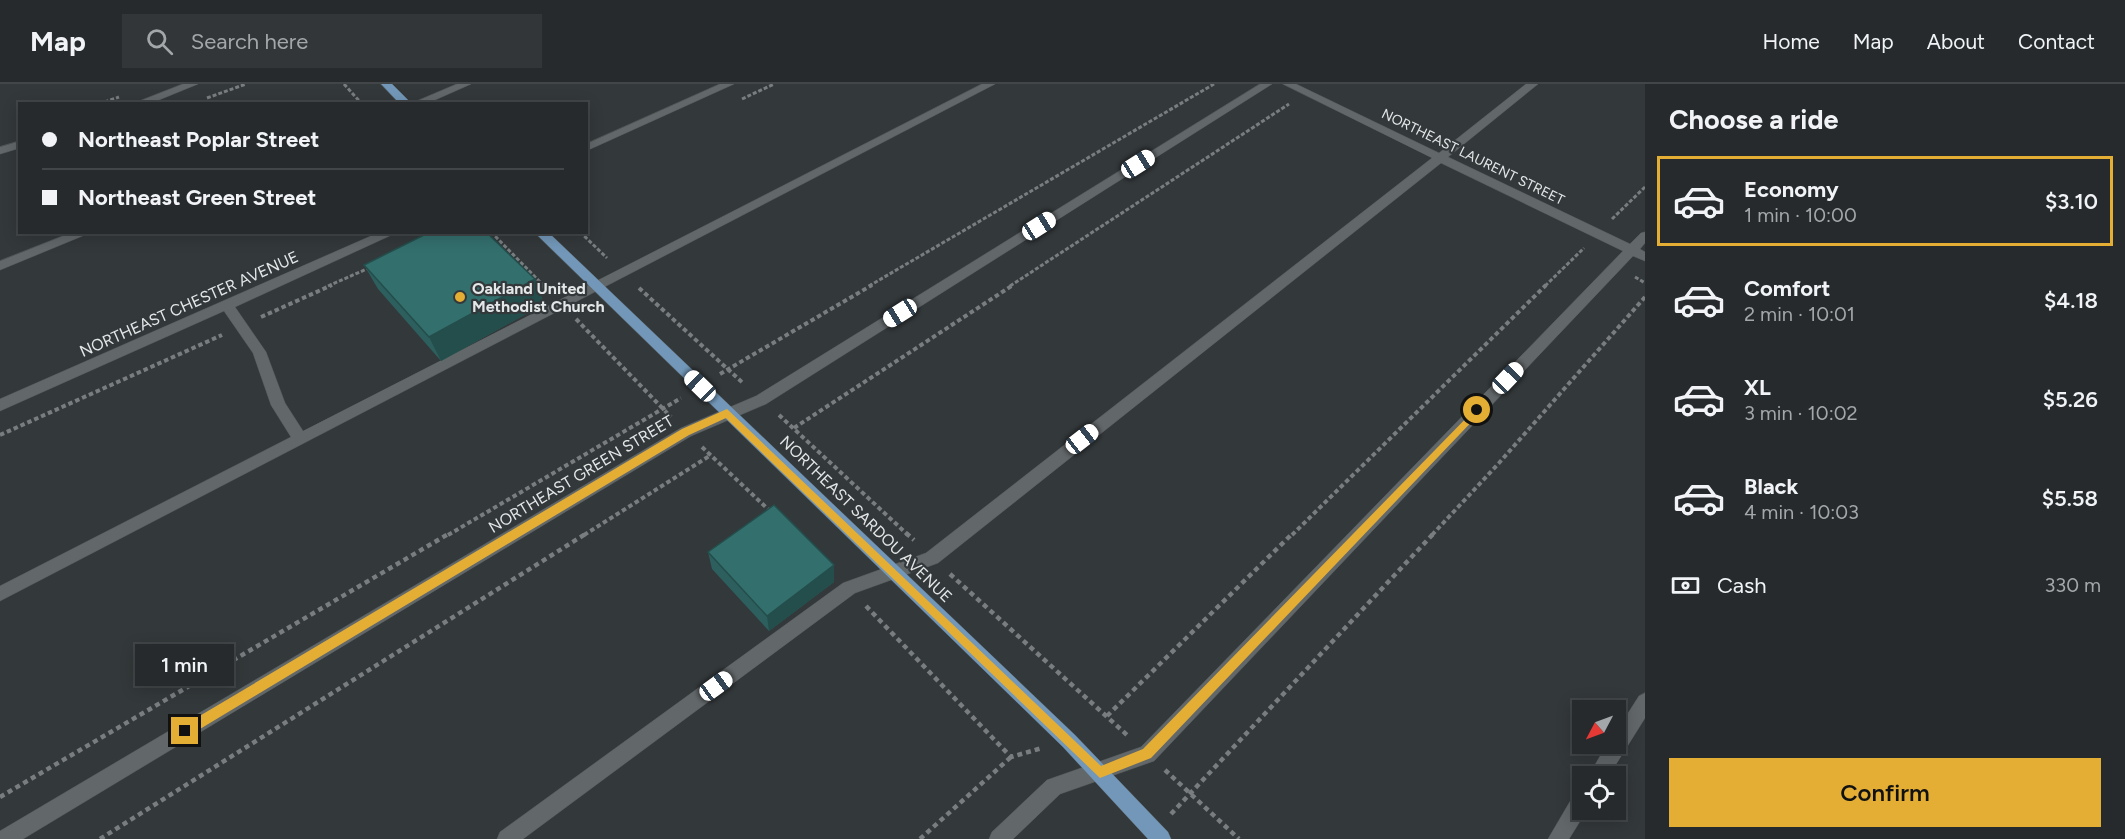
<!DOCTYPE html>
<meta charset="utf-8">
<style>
:root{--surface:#262a2c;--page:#323638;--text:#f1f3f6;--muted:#a4a7a9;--line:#424648;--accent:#e4ae35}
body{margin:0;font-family:Figtree,sans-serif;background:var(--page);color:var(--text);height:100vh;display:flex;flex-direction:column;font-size:22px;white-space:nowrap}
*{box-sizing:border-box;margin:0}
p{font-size:20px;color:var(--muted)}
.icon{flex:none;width:33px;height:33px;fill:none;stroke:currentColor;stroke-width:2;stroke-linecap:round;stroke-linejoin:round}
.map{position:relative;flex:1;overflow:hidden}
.sheet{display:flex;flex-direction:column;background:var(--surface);width:480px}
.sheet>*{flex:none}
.guide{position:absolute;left:18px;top:18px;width:570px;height:132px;border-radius:0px;box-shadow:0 3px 15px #0003,0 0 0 2px var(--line);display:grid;align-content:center;height:132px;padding:0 24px;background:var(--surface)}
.needle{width:39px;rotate:229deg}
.fabs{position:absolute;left:1572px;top:616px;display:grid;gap:12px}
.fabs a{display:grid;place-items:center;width:54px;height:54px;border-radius:0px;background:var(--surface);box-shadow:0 3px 15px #0003,0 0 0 2px var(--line);font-size:30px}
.end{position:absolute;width:27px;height:27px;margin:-14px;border:8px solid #e4ae35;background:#111;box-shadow:0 0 0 3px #111}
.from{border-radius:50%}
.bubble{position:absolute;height:42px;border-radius:0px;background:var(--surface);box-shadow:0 3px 15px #0003,0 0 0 2px var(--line);font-size:20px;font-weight:600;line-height:42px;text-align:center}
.car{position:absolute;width:18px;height:36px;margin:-18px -9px;border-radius:8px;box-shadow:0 0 4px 2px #0007;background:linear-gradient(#fff 24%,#345 0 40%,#fff 0 76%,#345 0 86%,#fff 0)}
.guide b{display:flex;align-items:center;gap:21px;height:57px;font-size:22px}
.guide b+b{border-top:2px solid var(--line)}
.guide i{width:15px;height:15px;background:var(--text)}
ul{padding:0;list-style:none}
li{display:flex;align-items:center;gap:18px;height:90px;margin:0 12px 9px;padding:0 12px;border:3px solid transparent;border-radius:0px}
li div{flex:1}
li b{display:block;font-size:22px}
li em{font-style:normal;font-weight:600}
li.active{border-color:var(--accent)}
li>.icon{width:54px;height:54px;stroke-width:1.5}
h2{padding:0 24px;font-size:27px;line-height:72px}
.pay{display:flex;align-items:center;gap:15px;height:66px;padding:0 24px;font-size:22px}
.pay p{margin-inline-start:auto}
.button{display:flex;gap:12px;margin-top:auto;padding:12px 24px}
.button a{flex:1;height:69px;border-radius:0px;background:var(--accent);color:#111;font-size:24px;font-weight:600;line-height:69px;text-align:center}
header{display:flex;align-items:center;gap:36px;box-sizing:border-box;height:84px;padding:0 30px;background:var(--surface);border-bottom:2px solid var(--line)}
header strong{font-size:28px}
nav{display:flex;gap:33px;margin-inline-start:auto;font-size:21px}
.search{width:420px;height:54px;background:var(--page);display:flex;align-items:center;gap:15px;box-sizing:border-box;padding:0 21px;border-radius:0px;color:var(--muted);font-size:22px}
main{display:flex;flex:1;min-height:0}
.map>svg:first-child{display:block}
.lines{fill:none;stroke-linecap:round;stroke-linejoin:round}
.minor-casing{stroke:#4f5455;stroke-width:1}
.major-casing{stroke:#4f5455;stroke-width:1}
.path-far2{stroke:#797d7f;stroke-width:3;stroke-dasharray:4 2;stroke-linecap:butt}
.path-far1{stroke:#797d7f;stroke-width:4;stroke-dasharray:4.5 3;stroke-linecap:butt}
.path{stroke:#797d7f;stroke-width:4.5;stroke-dasharray:5 4;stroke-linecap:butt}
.minor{fill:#626769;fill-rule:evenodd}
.major{fill:#7297b8;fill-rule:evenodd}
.wall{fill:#2c5f5e}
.shaded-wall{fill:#244e4c}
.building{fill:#336f6d;stroke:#244e4c;stroke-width:1.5}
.route{fill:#e4ae35}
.poi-dot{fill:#e4ae35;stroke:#33383a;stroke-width:2}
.labels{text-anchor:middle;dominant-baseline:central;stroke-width:4.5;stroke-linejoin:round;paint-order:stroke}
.far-street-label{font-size:14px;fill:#e4e7e8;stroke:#33383a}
.poi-label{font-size:16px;font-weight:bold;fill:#e4e7e8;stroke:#33383a;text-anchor:start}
.street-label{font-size:16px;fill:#e4e7e8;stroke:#33383a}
</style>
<header>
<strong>Map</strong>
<div class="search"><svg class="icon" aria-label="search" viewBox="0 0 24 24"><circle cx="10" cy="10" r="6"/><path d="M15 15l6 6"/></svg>Search here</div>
<nav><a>Home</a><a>Map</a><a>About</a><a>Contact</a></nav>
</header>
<main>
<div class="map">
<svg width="1645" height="755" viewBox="0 0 1645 755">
<rect width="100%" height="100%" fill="#33383a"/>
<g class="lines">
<defs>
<path id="minor" d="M 183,0 L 198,0 L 149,20 L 132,20 Z
M 457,0 L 471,0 L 426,20 L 410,20 Z
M 720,0 L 734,0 L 586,67 L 586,60 Z
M 982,0 L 995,0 L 0,517 L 0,502 L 291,353 L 271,321 L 253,269 L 224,227 L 0,327 L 0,315 L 380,148 L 398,148 L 235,223 L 266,268 L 285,319 L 303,347 Z
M 1260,0 L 1272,0 L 766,320 L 691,352 L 23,755 L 0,755 L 0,747 L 681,344 L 756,312 Z
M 1283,0 L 1296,0 L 1439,69 L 1526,0 L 1538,0 L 1448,73 L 1630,160 L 1641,149 L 1645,148 L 1645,159 L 1640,165 L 1645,168 L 1645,177 L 1633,172 L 1154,677 L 1060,710 L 1013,755 L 989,755 L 992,748 L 1047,696 L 1141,663 L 1623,167 L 1441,79 L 938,479 L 855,509 L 523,755 L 497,755 L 500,748 L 843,499 L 926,469 L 1432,74 Z
M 20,57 L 20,64 L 0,70 L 0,63 Z
M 73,148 L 92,148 L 0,186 L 0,177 Z
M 1645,609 L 1645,634 L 1608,693 L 1588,693 L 1607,660 L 1616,660 L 1616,648 L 1639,612 Z
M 1582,706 L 1582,726 L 1587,726 L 1569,755 L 1548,755 L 1575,709 Z"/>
<path id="major" d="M 381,0 L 392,0 L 412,20 L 400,20 Z
M 534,148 L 548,148 L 1075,651 L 1168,748 L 1171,755 L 1148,755 L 1063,663 Z"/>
</defs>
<use href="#minor" class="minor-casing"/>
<use href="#major" class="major-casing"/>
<path class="path-far2" d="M 344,0 L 362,20
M 207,14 L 246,0
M 742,15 L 774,0
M 99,20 L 119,13
M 1612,135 L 1645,103
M 491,148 L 544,202
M 580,148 L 607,174
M 1635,193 L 1645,199
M 328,202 L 369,184
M 869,202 L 1214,0
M 1010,202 L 1289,20
M 1545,202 L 1584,164"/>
<path class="path-far1" d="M 542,201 L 547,206
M 639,204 L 744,300
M 261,233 L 332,201
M 576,235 L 671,333
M 720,290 L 872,201
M 779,331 L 908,451
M 794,344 L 1013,201
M 0,351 L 222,251
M 702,363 L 771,428
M 448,451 L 681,314
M 584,451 L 711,371
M 1292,451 L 1546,201
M 1432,451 L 1499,379 L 1645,213"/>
<path class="path" d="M 906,449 L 914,456
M 950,490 L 1127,651
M 866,522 L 1011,673 L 1042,664
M 1107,632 L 1293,449
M 1165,686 L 1239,755
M 0,713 L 450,449
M 1171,730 L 1434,449
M 100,755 L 587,449
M 920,755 L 1011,673"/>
<use href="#minor" class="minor"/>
<use href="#major" class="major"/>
</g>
<path class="wall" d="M 364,181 L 535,195 L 544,220 L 441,277 L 378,205 Z
M 708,468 L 834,481 L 834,498 L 769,547 L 712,485 Z"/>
<path class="shaded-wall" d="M 535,195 L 544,220 L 441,277 L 429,253 Z
M 834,481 L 834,498 L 769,547 L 767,532 Z"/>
<path class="building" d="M 430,148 L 486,148 L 535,195 L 429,253 L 364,181 Z
M 774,421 L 834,481 L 767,532 L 708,468 Z"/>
<path class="route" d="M 1477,323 L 1481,326 L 1480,329 L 1151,674 L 1100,694 L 726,334 L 689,351 L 190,651 L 181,651 L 179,647 L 181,643 L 682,345 L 727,325 L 1101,682 L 1143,665 Z"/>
<circle class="poi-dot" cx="460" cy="213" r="6"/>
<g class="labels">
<g class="far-street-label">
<text transform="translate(1473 73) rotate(26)">NORTHEAST LAURENT STREET</text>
</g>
<g class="poi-label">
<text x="472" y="204">Oakland United<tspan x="472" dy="18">Methodist Church</tspan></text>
</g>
<g class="street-label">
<text transform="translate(189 220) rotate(-24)">NORTHEAST CHESTER AVENUE</text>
<text transform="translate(581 390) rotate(-31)">NORTHEAST GREEN STREET</text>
<text transform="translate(866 435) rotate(44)">NORTHEAST SARDOU AVENUE</text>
</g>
</g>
</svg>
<div class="fabs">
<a><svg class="needle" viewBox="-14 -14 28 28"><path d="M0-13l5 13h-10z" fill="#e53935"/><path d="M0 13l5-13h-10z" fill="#a4a7a9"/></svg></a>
<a><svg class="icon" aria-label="locate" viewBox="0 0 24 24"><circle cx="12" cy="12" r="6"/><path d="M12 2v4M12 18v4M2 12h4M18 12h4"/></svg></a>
</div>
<i class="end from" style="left:1477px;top:326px"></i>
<i class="end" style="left:185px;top:647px"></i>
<div class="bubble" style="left:135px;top:560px;width:99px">1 min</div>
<i class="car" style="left:1138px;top:80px;rotate:58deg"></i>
<i class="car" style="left:1039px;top:142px;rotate:58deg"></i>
<i class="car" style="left:900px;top:229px;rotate:238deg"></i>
<i class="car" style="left:1508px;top:294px;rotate:44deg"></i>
<i class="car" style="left:700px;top:302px;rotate:314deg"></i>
<i class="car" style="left:1082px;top:355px;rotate:52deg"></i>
<i class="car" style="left:716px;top:602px;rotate:54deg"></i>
<div class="guide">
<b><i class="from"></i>Northeast Poplar Street</b>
<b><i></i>Northeast Green Street</b>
</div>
</div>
<section class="sheet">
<h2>Choose a ride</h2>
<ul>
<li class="active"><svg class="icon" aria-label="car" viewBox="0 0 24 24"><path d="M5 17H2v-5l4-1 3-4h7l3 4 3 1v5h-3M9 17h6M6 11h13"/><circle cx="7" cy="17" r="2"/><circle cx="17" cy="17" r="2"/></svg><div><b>Economy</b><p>1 min · 10:00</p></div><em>$3.10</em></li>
<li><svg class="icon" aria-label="car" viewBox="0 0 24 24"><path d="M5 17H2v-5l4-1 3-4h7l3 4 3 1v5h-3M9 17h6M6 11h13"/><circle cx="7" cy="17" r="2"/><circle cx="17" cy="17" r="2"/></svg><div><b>Comfort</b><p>2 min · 10:01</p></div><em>$4.18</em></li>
<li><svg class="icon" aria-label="car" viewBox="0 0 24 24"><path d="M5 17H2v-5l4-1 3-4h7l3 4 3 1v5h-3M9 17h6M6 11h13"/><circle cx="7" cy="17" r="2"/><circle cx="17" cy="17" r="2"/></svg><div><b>XL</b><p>3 min · 10:02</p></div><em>$5.26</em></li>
<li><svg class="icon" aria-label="car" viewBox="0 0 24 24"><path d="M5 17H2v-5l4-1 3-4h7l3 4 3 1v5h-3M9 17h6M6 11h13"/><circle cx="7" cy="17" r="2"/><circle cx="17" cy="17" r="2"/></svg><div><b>Black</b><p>4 min · 10:03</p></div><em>$5.58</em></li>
</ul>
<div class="pay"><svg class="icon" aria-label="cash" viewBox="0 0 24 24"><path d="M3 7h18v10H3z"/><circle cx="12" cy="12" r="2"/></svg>Cash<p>330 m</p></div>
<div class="button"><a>Confirm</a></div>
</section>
</main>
